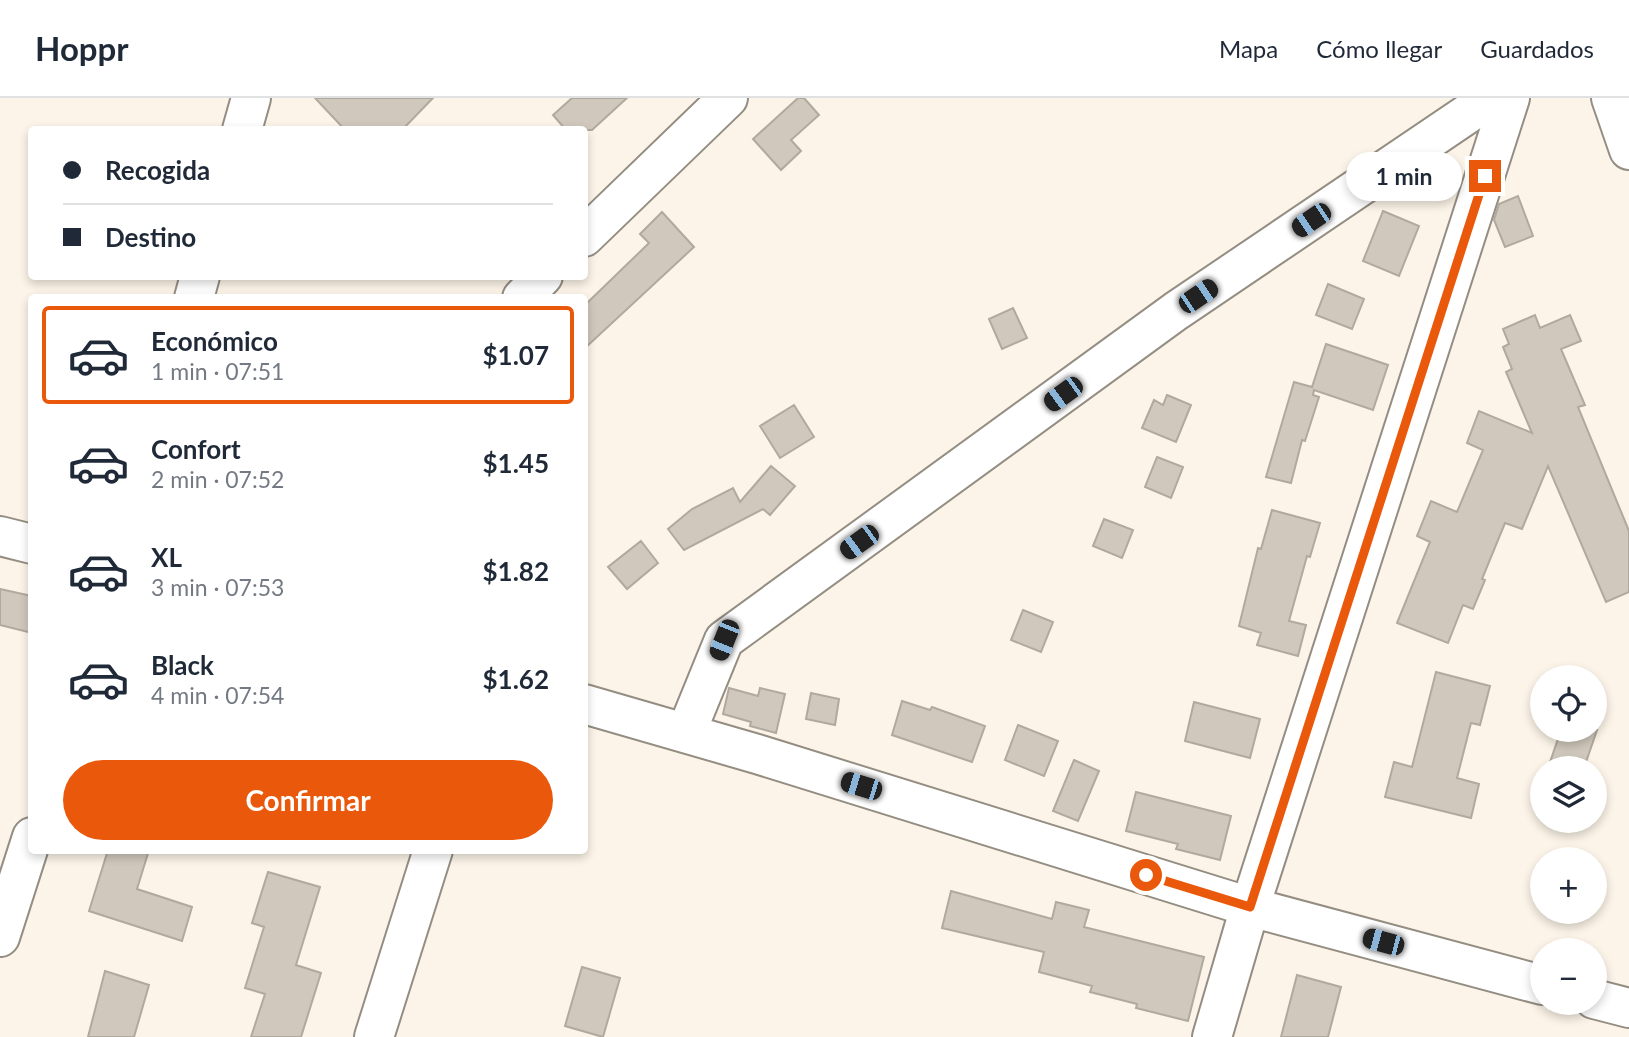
<!DOCTYPE html>
<html lang="es">
<meta charset="utf-8">
<style>
:root{--surface:#fff;--page:#f2f2f3;--text:#1f2937;--muted:#747a83;--line:#e0e1e3;--accent:#ea580c}
body{margin:0;font-family:Lato,sans-serif;background:var(--page);color:var(--text);height:100vh;display:flex;flex-direction:column;font-size:26px;white-space:nowrap}
*{box-sizing:border-box;margin:0}
p{font-size:23px;color:var(--muted)}
.icon{flex:none;width:38px;height:38px;fill:none;stroke:currentColor;stroke-width:2;stroke-linecap:round;stroke-linejoin:round}
.map{position:relative;flex:1;overflow:hidden}
.drawer{position:absolute;left:28px;top:196px;width:560px;height:560px;display:flex;flex-direction:column;background:var(--surface);border-radius:7px;box-shadow:0 4px 10px #0003}
.drawer>*{flex:none}
.banner{position:absolute;left:28px;top:28px;width:560px;height:154px;border-radius:7px;box-shadow:0 4px 10px #0003;display:grid;align-content:center;height:154px;padding:0 35px;background:var(--surface)}
.fabs{position:absolute;left:1530px;top:567px;display:grid;gap:14px}
.fabs a{display:grid;place-items:center;width:77px;height:77px;border-radius:50%;background:var(--surface);box-shadow:0 4px 10px #0003;font-size:35px}
.end{position:absolute;width:32px;height:32px;margin:-16px;border:9px solid #ea580c;background:#fff;box-shadow:0 0 0 4px #fff}
.from{border-radius:50%}
.bubble{position:absolute;height:49px;border-radius:24px;background:var(--surface);box-shadow:0 4px 10px #0003;font-size:23px;font-weight:700;line-height:49px;text-align:center}
.car{position:absolute;width:21px;height:42px;margin:-21px -10px;border-radius:9px;box-shadow:0 0 5px 2px #0007;background:linear-gradient(#222 24%,#8ab4d8 0 40%,#222 0 76%,#8ab4d8 0 86%,#222 0)}
.banner b{display:flex;align-items:center;gap:24px;height:66px;font-size:26px}
.banner b+b{border-top:2px solid var(--line)}
.banner i{width:18px;height:18px;background:var(--text)}
ul{padding:12px 0 0;list-style:none}
li{display:flex;align-items:center;gap:21px;height:98px;margin:0 14px 10px;padding:0 21px;border:4px solid transparent;border-radius:7px}
li div{flex:1}
li b{display:block;font-size:26px}
li em{font-style:normal;font-weight:700}
li.selected{border-color:var(--accent)}
li>.icon{width:63px;height:63px;stroke-width:1.5}
.primary-button{display:flex;gap:14px;margin-top:auto;padding:14px 35px}
.primary-button a{flex:1;height:80px;border-radius:42px;background:var(--accent);color:#fff;font-size:28px;font-weight:700;line-height:80px;text-align:center}
header{display:flex;align-items:center;gap:42px;box-sizing:border-box;height:98px;padding:0 35px;background:var(--surface);border-bottom:2px solid var(--line)}
header strong{font-size:33px}
nav{display:flex;gap:38px;margin-inline-start:auto;font-size:24px}
.map>svg:first-child{display:block}
.building{fill:#d0c8bc;stroke:#b0a99d;stroke-width:2}
.lines{fill:none;stroke-linecap:round;stroke-linejoin:round}
.minor-casing{stroke:#948d82;stroke-width:42}
.minor{stroke:#fff;stroke-width:38}
.route{stroke:#ea580c;stroke-width:9}
</style>
<header>
<strong>Hoppr</strong>
<nav><a>Mapa</a><a>Cómo llegar</a><a>Guardados</a></nav>
</header>
<div class="map">
<svg width="1629" height="939" viewBox="0 0 1629 939">
<rect width="100%" height="100%" fill="#fcf4e8"/>
<path class="building" d="M 315,0 L 433,0 L 402,32 L 345,32 Z
M 572,0 L 627,0 L 592,32 L 566,32 L 553,17 Z
M 798,0 L 804,0 L 819,17 L 791,42 L 801,53 L 781,72 L 753,41 Z
M 1518,98 L 1533,138 L 1505,149 L 1494,122 L 1499,106 Z
M 1383,113 L 1419,128 L 1399,178 L 1363,163 Z
M 662,114 L 694,149 L 584,251 L 584,208 L 649,145 L 640,136 Z
M 1328,186 L 1364,201 L 1352,231 L 1316,217 Z
M 1013,210 L 1027,240 L 1002,251 L 989,221 Z
M 1535,217 L 1540,230 L 1570,217 L 1581,243 L 1561,251 L 1585,307 L 1578,309 L 1629,433 L 1629,494 L 1606,504 L 1548,368 L 1522,431 L 1505,425 L 1482,481 L 1485,482 L 1473,511 L 1463,507 L 1448,545 L 1397,525 L 1430,444 L 1417,438 L 1431,403 L 1457,414 L 1483,352 L 1467,345 L 1479,313 L 1532,335 L 1506,274 L 1512,271 L 1503,249 L 1509,246 L 1503,231 Z
M 1326,246 L 1388,267 L 1373,312 L 1314,292 L 1313,297 L 1319,299 L 1305,343 L 1302,342 L 1291,385 L 1266,379 L 1294,284 L 1312,289 Z
M 1167,297 L 1191,307 L 1176,344 L 1142,330 L 1154,302 L 1163,307 Z
M 794,307 L 814,339 L 780,360 L 760,328 Z
M 1157,359 L 1183,369 L 1171,400 L 1145,389 Z
M 771,368 L 795,388 L 770,417 L 763,411 L 684,452 L 668,431 L 692,411 L 733,390 L 740,404 Z
M 1272,412 L 1320,425 L 1310,459 L 1307,458 L 1289,523 L 1306,527 L 1298,558 L 1257,547 L 1261,535 L 1239,528 L 1258,450 L 1261,451 Z
M 1104,421 L 1133,432 L 1122,460 L 1093,448 Z
M 641,443 L 658,465 L 627,491 L 608,469 Z
M 0,491 L 32,498 L 32,535 L 0,527 Z
M 1023,512 L 1053,524 L 1041,554 L 1011,542 Z
M 1436,574 L 1490,588 L 1480,627 L 1471,625 L 1457,680 L 1479,686 L 1471,720 L 1385,699 L 1394,664 L 1412,669 Z
M 729,590 L 758,598 L 760,590 L 785,596 L 776,635 L 750,628 L 751,624 L 723,616 Z
M 811,595 L 839,601 L 835,627 L 806,621 Z
M 902,603 L 930,612 L 932,609 L 985,628 L 972,664 L 892,637 Z
M 1194,604 L 1260,621 L 1250,660 L 1185,643 Z
M 1018,627 L 1058,643 L 1044,678 L 1005,662 Z
M 1561,632 L 1597,632 L 1584,670 L 1548,670 Z
M 1074,662 L 1099,673 L 1078,723 L 1053,713 Z
M 1136,694 L 1231,718 L 1220,762 L 1176,751 L 1178,746 L 1126,733 Z
M 108,752 L 149,752 L 137,791 L 192,809 L 182,843 L 89,813 Z
M 268,774 L 320,789 L 296,867 L 321,875 L 301,939 L 251,939 L 265,896 L 245,890 L 264,829 L 252,825 Z
M 951,793 L 1052,821 L 1056,804 L 1089,812 L 1084,829 L 1204,859 L 1188,923 L 1136,910 L 1137,906 L 1090,894 L 1092,888 L 1039,874 L 1044,854 L 942,830 Z
M 582,869 L 620,880 L 603,939 L 565,928 Z
M 105,873 L 149,887 L 134,939 L 88,939 Z
M 1297,877 L 1341,889 L 1328,939 L 1281,939 Z"/>
<g class="lines">
<defs>
<path id="minor" d="M 1611,0 L 1629,52
M 242,32 L 251,0
M 584,139 L 728,0
M 194,200 L 200,178
M 522,200 L 543,178
M 0,438 L 32,446
M 584,606 L 757,656 L 1250,809 L 1542,887
M 686,635 L 724,542 L 1176,213 L 1491,0
M 0,839 L 32,739
M 1594,901 L 1629,910
M 374,939 L 433,752
M 1212,939 L 1250,809 L 1510,0"/>
</defs>
<use href="#minor" class="minor-casing"/>
<use href="#minor" class="minor"/>
</g>
<g class="lines">
<path class="route" d="M 1146,777 L 1250,809 L 1485,78"/>
</g>
</svg>
<div class="fabs">
<a><svg class="icon" aria-label="locate" viewBox="0 0 24 24"><circle cx="12" cy="12" r="6"/><path d="M12 2v4M12 18v4M2 12h4M18 12h4"/></svg></a>
<a><svg class="icon" aria-label="layers" viewBox="0 0 24 24"><path d="M12 4l9 5-9 5-9-5zM3 14l9 5 9-5"/></svg></a>
<a>+</a>
<a>−</a>
</div>
<i class="end from" style="left:1146px;top:777px"></i>
<i class="end" style="left:1485px;top:78px"></i>
<div class="bubble" style="left:1346px;top:54px;width:116px">1 min</div>
<i class="car" style="left:1311px;top:122px;rotate:236deg"></i>
<i class="car" style="left:1198px;top:198px;rotate:56deg"></i>
<i class="car" style="left:1063px;top:296px;rotate:234deg"></i>
<i class="car" style="left:859px;top:444px;rotate:234deg"></i>
<i class="car" style="left:724px;top:542px;rotate:202deg"></i>
<i class="car" style="left:861px;top:688px;rotate:287deg"></i>
<i class="car" style="left:1383px;top:844px;rotate:285deg"></i>
<div class="banner">
<b><i class="from"></i>Recogida</b>
<b><i></i>Destino</b>
</div>
<section class="drawer">
<ul>
<li class="selected"><svg class="icon" aria-label="car" viewBox="0 0 24 24"><path d="M5 17H2v-5l4-1 3-4h7l3 4 3 1v5h-3M9 17h6M6 11h13"/><circle cx="7" cy="17" r="2"/><circle cx="17" cy="17" r="2"/></svg><div><b>Económico</b><p>1 min · 07:51</p></div><em>$1.07</em></li>
<li><svg class="icon" aria-label="car" viewBox="0 0 24 24"><path d="M5 17H2v-5l4-1 3-4h7l3 4 3 1v5h-3M9 17h6M6 11h13"/><circle cx="7" cy="17" r="2"/><circle cx="17" cy="17" r="2"/></svg><div><b>Confort</b><p>2 min · 07:52</p></div><em>$1.45</em></li>
<li><svg class="icon" aria-label="car" viewBox="0 0 24 24"><path d="M5 17H2v-5l4-1 3-4h7l3 4 3 1v5h-3M9 17h6M6 11h13"/><circle cx="7" cy="17" r="2"/><circle cx="17" cy="17" r="2"/></svg><div><b>XL</b><p>3 min · 07:53</p></div><em>$1.82</em></li>
<li><svg class="icon" aria-label="car" viewBox="0 0 24 24"><path d="M5 17H2v-5l4-1 3-4h7l3 4 3 1v5h-3M9 17h6M6 11h13"/><circle cx="7" cy="17" r="2"/><circle cx="17" cy="17" r="2"/></svg><div><b>Black</b><p>4 min · 07:54</p></div><em>$1.62</em></li>
</ul>
<div class="primary-button"><a>Confirmar</a></div>
</section>
</div>
